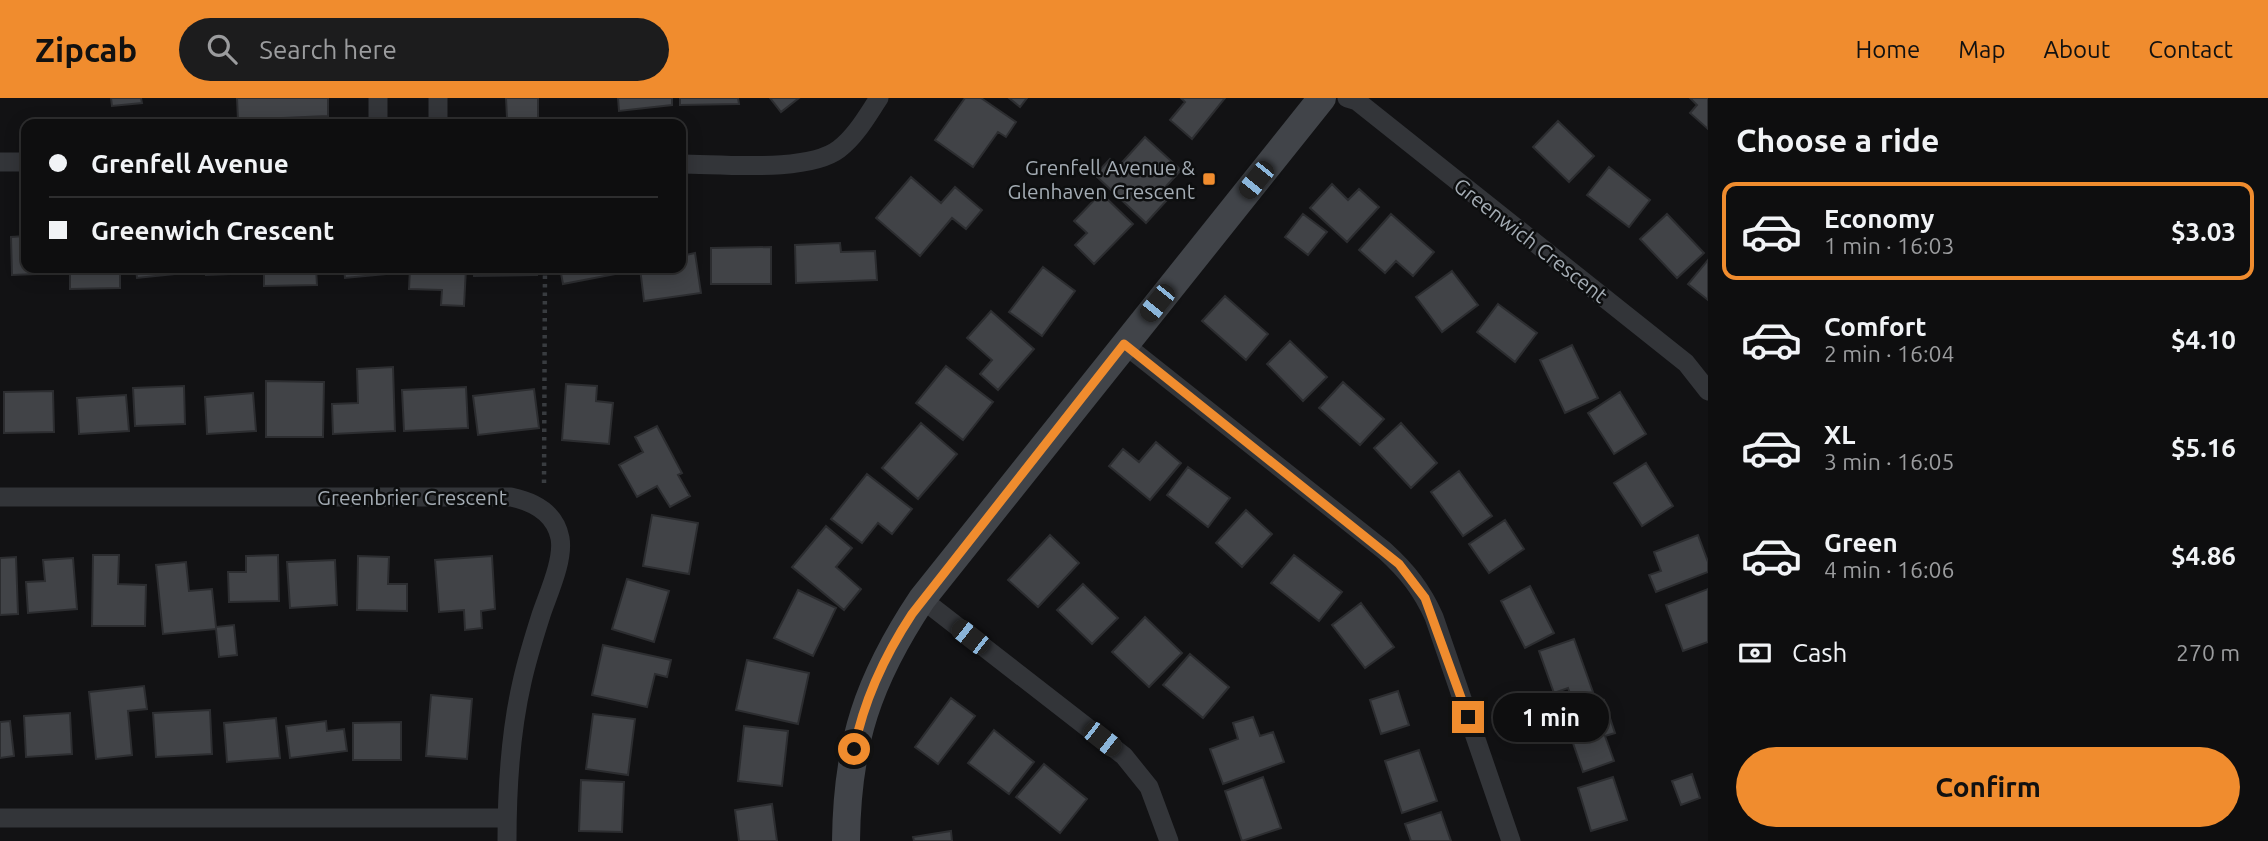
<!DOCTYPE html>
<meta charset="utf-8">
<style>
:root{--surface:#0e0e0f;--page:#1c1c1d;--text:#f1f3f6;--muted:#9b9c9e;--line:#2e2e2f;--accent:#f08c2e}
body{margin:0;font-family:Ubuntu,sans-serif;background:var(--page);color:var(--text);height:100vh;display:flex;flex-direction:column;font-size:26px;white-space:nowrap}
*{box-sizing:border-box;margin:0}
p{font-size:23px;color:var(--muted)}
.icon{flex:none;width:38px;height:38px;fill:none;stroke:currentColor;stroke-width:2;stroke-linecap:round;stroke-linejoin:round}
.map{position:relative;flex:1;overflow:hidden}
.details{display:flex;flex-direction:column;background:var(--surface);width:560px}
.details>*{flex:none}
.top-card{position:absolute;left:21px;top:21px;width:665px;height:154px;border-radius:14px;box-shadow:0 4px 18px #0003,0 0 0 2px var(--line);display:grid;align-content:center;height:154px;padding:0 28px;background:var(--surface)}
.end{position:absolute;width:32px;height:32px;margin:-16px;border:9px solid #f08c2e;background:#111;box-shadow:0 0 0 4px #111}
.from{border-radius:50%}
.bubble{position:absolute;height:49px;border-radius:24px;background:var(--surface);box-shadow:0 4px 18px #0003,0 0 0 2px var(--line);font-size:23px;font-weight:700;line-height:49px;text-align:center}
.car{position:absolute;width:21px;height:42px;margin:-21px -10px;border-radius:9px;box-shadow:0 0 5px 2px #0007;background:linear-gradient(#222 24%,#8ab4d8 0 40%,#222 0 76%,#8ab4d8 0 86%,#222 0)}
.top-card b{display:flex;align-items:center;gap:24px;height:66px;font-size:26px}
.top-card b+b{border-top:2px solid var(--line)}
.top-card i{width:18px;height:18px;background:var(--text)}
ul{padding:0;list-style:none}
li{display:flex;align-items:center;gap:21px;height:98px;margin:0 14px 10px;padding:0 14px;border:4px solid transparent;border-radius:14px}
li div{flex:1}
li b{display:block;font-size:26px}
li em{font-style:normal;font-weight:700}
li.active{border-color:var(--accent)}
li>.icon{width:63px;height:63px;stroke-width:1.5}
h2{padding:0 28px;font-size:32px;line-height:84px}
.pay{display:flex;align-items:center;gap:18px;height:77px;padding:0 28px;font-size:26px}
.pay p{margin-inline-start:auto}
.action{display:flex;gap:14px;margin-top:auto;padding:14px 28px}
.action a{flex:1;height:80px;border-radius:42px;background:var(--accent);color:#111;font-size:28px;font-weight:700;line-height:80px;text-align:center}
header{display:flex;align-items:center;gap:42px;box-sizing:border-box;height:98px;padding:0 35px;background:var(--accent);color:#111}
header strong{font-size:33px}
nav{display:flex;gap:38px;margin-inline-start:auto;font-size:24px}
.search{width:490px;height:63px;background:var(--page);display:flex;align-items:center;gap:18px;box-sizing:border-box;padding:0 24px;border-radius:38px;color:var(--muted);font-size:26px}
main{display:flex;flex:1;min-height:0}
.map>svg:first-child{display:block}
.building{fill:#414347;stroke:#2c2d30;stroke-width:2}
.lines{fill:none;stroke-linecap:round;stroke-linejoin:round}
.path{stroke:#393c40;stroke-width:4.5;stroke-dasharray:3.5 5;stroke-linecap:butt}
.street{stroke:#333539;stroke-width:19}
.secondary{stroke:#414449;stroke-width:28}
.route{stroke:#f08c2e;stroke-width:9}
.poi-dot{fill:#f08c2e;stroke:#0d0e0f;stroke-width:2.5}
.labels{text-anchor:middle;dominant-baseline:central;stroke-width:5;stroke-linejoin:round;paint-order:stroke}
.poi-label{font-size:21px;fill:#a4acb4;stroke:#0d0e0f;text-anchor:end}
.street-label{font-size:21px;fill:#a4acb4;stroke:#0d0e0f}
</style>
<header>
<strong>Zipcab</strong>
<div class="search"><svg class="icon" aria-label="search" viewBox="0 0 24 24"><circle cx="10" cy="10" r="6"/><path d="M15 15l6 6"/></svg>Search here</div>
<nav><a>Home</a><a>Map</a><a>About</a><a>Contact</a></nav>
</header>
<main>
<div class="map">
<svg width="1708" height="743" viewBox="0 0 1708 743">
<rect width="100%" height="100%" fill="#121214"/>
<path class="building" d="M 111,0 L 141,0 L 142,5 L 112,8 Z
M 237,0 L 328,0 L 328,18 L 238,22 Z
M 506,0 L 538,0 L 538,20 L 507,20 Z
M 618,0 L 672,0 L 672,7 L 619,13 Z
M 680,0 L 738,0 L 739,6 L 680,7 Z
M 770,0 L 799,0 L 781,14 Z
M 965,0 L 981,0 L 1016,24 L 1006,39 L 998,34 L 973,69 L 935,42 Z
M 1009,0 L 1027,0 L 1020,9 Z
M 1181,0 L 1225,0 L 1192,41 L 1170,22 L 1185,4 Z
M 1690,0 L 1708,0 L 1708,31 L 1690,15 L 1697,7 Z
M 1558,23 L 1594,58 L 1569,84 L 1533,49 Z
M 1145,39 L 1181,72 L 1160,95 L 1167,102 L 1146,125 L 1095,77 L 1110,61 L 1118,69 Z
M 1609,69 L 1650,102 L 1629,129 L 1587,97 Z
M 911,79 L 941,105 L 955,89 L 982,112 L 966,131 L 952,120 L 920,158 L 876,120 Z
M 1332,86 L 1348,102 L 1359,91 L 1379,109 L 1347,144 L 1310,110 Z
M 1101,95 L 1133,126 L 1094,166 L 1075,147 L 1087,135 L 1074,123 Z
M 1303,116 L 1327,134 L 1308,157 L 1285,139 Z
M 1391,116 L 1434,154 L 1413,178 L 1396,163 L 1385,175 L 1359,152 Z
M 1667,116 L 1704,155 L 1677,180 L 1640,141 Z
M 26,138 L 26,170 L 62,170 L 62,175 L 12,177 L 11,139 Z
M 840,145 L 841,154 L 875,153 L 877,182 L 796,185 L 795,147 Z
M 771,149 L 771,186 L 711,186 L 711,150 Z
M 695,155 L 701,195 L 644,203 L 640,170 L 681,170 L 681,158 Z
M 1708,162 L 1708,202 L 1688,186 Z
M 1043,169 L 1075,193 L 1042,238 L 1009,214 Z
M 70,170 L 120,170 L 120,190 L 70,191 Z
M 136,170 L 184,170 L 184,175 L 137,180 Z
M 206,170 L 256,170 L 256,175 L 206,177 Z
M 264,170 L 316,170 L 317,187 L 264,188 Z
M 344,170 L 396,170 L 396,175 L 345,180 Z
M 410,170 L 466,170 L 464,208 L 441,207 L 442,192 L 409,191 Z
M 474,170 L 536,170 L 537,177 L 474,178 Z
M 560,170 L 621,170 L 621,175 L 563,186 Z
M 1452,173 L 1478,207 L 1442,234 L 1416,199 Z
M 1225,198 L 1268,236 L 1246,262 L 1202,223 Z
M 1498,206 L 1537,235 L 1515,264 L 1477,234 Z
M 991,213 L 1034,251 L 998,292 L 980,276 L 992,262 L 967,240 Z
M 1290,243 L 1327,279 L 1303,303 L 1267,266 Z
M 1572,247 L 1598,300 L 1565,315 L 1540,262 Z
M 946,268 L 993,304 L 963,342 L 916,305 Z
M 393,269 L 395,333 L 333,336 L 332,306 L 358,305 L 357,271 Z
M 266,283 L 324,284 L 323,339 L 266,339 Z
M 1343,284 L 1384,321 L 1360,347 L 1319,310 Z
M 566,286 L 597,288 L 596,303 L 613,305 L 609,346 L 562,342 Z
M 184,288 L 185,326 L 135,328 L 133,290 Z
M 466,289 L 468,330 L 404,333 L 402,292 Z
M 534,291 L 539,330 L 478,337 L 473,298 Z
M 53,293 L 54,334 L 4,335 L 4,294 Z
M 1620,294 L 1646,336 L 1614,356 L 1588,315 Z
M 253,295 L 256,333 L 207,336 L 205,299 Z
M 126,297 L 129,333 L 79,336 L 77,300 Z
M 921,325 L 957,356 L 918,401 L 882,370 Z
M 1401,325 L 1437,365 L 1411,390 L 1374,350 Z
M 657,328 L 682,375 L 678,377 L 690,398 L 670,409 L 657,388 L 637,399 L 619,367 L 643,354 L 635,339 Z
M 1156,344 L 1181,365 L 1150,402 L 1109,368 L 1123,351 L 1139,364 Z
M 1646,365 L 1673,408 L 1642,428 L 1614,385 Z
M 1188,369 L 1230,400 L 1208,429 L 1167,397 Z
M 1459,373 L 1492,418 L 1463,438 L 1431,394 Z
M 867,376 L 912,411 L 892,436 L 878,425 L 862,445 L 831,421 Z
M 1246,412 L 1272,436 L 1242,469 L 1216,445 Z
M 652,417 L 698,425 L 689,476 L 643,468 Z
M 1505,422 L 1524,451 L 1489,475 L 1469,446 Z
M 826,428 L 852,450 L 836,469 L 861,491 L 844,512 L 792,469 Z
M 1050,437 L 1079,465 L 1038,509 L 1008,482 Z
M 1698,437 L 1708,464 L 1708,474 L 1656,494 L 1649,477 L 1661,473 L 1654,454 Z
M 93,457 L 119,457 L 118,486 L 146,487 L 145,528 L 92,528 Z
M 278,457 L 279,503 L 229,504 L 228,474 L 246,474 L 246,458 Z
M 1294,457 L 1342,494 L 1319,523 L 1271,485 Z
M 358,458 L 389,459 L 388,486 L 407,486 L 407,513 L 357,512 Z
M 492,458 L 495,511 L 481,513 L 482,530 L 465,532 L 464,512 L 439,514 L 435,462 Z
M 16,459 L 18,516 L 0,517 L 0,460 Z
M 73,460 L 77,511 L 28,515 L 26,484 L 45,483 L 43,462 Z
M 335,462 L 337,507 L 290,510 L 287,464 Z
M 186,464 L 189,493 L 212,491 L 216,529 L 234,527 L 237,557 L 219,559 L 216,531 L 163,536 L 156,467 Z
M 627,481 L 669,493 L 654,544 L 612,531 Z
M 1083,486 L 1118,520 L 1092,546 L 1057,512 Z
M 1530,488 L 1554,535 L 1525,550 L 1501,503 Z
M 1708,491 L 1708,544 L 1683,553 L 1666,507 Z
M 798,492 L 836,510 L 813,558 L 774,540 Z
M 1361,505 L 1394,549 L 1365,570 L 1332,527 Z
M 1145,519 L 1182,555 L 1149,589 L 1112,554 Z
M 1574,541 L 1593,594 L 1572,601 L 1568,590 L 1554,595 L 1539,553 Z
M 603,547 L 671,562 L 667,579 L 655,576 L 647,609 L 592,597 Z
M 1190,556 L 1229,589 L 1203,620 L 1163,587 Z
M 747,562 L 809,575 L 798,626 L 736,612 Z
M 144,588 L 147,611 L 128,613 L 132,657 L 96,661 L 89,594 Z
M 1398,593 L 1409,627 L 1381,636 L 1370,602 Z
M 431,597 L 472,601 L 467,661 L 426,658 Z
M 951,600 L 975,618 L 938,666 L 915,649 Z
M 1604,602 L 1615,635 L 1605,638 L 1614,663 L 1583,674 L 1563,616 Z
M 210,612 L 212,656 L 156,659 L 153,615 Z
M 70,615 L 72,656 L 26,659 L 24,618 Z
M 593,616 L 635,621 L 628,677 L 586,671 Z
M 1253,619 L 1260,638 L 1273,634 L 1284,664 L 1223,686 L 1210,651 L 1238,641 L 1233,625 Z
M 276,620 L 280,660 L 227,664 L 224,625 Z
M 10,623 L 14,658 L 0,660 L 0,624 Z
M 326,623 L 327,633 L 344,631 L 347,653 L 290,660 L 286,628 Z
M 401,624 L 401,662 L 353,662 L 353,625 Z
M 744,628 L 788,633 L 782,688 L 738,683 Z
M 994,632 L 1034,664 L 1009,696 L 968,665 Z
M 1419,652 L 1437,703 L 1402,715 L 1385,663 Z
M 1044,666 L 1087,701 L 1060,735 L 1016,699 Z
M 1692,676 L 1700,700 L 1681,707 L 1672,683 Z
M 1263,679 L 1281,730 L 1242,743 L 1225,693 Z
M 1613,679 L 1627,722 L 1591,733 L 1578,690 Z
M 581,682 L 624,684 L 622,734 L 579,733 Z
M 772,706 L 777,743 L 739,743 L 735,712 Z
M 1441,714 L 1451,743 L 1411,743 L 1405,726 Z
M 951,733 L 952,743 L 914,743 L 913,739 Z"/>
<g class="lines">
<path class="path" d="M 544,385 L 545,170"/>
<path class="street" d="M 1347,0 L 1357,3 L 1686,265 L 1708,293
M 378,26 L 378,0
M 438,26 L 438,0
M 0,64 L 26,64
M 681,66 C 722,66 808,75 839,51 C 856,38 867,18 879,0
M 1124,246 L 1385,453 C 1407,473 1422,492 1434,519 L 1511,743
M 0,399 L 511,399 C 535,404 555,415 560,440 C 564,462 548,496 541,517 C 534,539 527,561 522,584 C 510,636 507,690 507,743
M 922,501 L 1124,658 L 1149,689 L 1169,743
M 0,720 L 507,720"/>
<path class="secondary" d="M 846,743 C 847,645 868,582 922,501 L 1322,0"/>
</g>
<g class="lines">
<path class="route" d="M 854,651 C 864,602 885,557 912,516 L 1124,246 L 1399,466 L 1425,500 L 1468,619"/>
</g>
<rect class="poi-dot" x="1202" y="74" width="14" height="14" rx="3.5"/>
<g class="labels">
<g class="poi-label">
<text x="1195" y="69">Grenfell Avenue &amp;<tspan x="1195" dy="24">Glenhaven Crescent</tspan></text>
</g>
<g class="street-label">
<text transform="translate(1531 142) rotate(38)">Greenwich Crescent</text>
<text x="412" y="399">Greenbrier Crescent</text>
</g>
</g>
</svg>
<i class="end from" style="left:854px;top:651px"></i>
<i class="end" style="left:1468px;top:619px"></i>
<div class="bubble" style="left:1493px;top:595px;width:116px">1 min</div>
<i class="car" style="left:1256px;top:82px;rotate:219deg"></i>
<i class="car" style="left:1157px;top:205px;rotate:219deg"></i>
<i class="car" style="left:970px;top:539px;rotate:308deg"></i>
<i class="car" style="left:1102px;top:641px;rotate:128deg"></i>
<div class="top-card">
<b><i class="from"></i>Grenfell Avenue</b>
<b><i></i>Greenwich Crescent</b>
</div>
</div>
<section class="details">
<h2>Choose a ride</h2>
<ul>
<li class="active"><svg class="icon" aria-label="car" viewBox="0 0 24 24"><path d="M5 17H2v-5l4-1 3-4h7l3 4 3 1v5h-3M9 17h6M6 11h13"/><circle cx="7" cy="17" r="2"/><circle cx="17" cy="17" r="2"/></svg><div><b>Economy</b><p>1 min · 16:03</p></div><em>$3.03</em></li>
<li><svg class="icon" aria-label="car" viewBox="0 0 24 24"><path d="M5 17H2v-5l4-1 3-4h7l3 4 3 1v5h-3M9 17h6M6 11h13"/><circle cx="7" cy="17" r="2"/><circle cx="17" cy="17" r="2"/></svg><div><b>Comfort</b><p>2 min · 16:04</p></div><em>$4.10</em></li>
<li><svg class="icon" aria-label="car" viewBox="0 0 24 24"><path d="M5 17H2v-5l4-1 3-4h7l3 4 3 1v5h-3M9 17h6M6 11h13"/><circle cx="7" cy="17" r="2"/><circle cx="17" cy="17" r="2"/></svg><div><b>XL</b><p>3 min · 16:05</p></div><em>$5.16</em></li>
<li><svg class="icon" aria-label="car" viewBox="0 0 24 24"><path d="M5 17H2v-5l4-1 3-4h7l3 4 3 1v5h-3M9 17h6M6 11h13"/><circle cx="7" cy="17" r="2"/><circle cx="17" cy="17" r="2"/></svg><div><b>Green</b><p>4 min · 16:06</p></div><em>$4.86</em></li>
</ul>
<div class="pay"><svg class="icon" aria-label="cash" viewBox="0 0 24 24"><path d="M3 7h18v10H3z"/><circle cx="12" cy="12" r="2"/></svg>Cash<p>270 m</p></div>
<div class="action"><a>Confirm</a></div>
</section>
</main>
